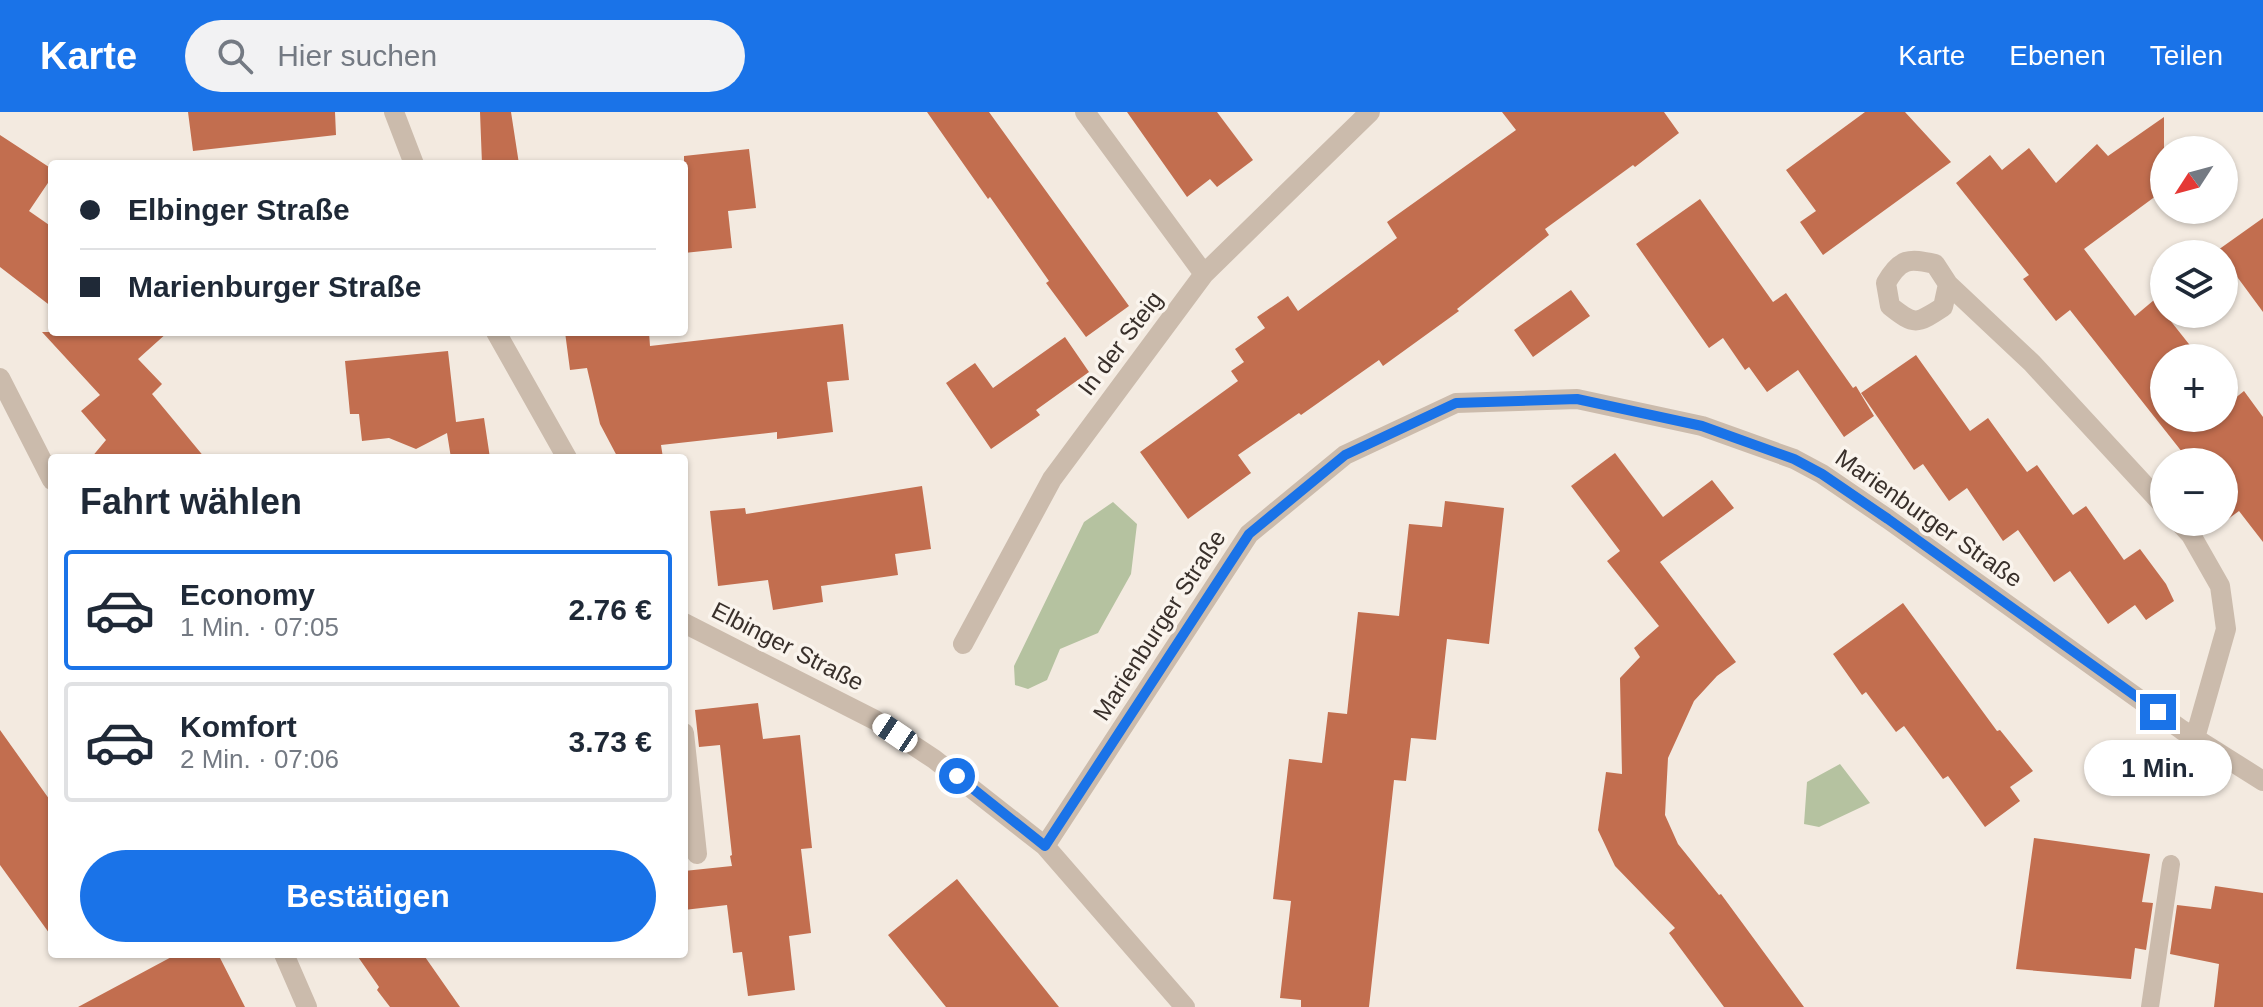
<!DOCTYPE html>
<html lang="de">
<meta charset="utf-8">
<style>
:root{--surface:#fff;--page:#f2f2f3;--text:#1f2937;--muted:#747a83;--line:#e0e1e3;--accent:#1a73e8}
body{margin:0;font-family:Arial,sans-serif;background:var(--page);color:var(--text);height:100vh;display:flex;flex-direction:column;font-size:30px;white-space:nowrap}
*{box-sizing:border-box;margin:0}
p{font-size:26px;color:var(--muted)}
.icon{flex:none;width:44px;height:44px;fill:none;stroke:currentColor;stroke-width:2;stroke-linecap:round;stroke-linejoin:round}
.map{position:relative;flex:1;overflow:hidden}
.drawer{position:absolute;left:48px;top:342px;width:640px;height:504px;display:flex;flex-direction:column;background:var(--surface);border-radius:8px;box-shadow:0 2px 6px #0004}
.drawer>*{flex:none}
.banner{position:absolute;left:48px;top:48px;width:640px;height:176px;border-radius:8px;box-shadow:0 2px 6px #0004;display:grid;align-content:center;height:176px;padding:0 32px;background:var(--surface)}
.needle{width:52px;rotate:234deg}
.fabs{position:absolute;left:2150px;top:24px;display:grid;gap:16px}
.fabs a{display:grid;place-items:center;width:88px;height:88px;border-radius:50%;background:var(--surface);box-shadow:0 2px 6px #0004;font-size:40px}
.end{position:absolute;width:36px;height:36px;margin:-18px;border:10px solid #1a73e8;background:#fff;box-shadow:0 0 0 4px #fff}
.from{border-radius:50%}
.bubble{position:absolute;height:56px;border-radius:28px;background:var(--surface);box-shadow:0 2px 6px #0004;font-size:26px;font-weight:700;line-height:56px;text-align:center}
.car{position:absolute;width:24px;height:48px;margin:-24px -12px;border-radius:10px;box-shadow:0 0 6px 2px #0007;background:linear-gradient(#fff 24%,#345 0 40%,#fff 0 76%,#345 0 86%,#fff 0)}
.banner b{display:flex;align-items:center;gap:28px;height:76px;font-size:30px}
.banner b+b{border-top:2px solid var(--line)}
.banner i{width:20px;height:20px;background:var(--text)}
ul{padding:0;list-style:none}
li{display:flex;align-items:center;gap:24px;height:120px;margin:0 16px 12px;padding:0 16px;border:4px solid var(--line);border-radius:8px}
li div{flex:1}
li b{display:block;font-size:30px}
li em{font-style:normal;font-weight:700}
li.selected{border-color:var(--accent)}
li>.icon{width:72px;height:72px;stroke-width:1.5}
h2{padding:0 32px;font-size:36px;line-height:96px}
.primary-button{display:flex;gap:16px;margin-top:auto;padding:16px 32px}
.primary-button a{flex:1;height:92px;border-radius:48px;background:var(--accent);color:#fff;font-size:32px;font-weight:700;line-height:92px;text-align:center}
header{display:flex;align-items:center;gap:48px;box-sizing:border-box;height:112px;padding:0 40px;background:var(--accent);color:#fff}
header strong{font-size:38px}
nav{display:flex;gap:44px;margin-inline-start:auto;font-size:28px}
.search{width:560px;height:72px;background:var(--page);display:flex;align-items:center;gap:20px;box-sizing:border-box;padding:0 28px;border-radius:44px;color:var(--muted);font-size:30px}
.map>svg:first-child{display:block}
.green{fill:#b5c2a0}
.building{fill:#c26e4f}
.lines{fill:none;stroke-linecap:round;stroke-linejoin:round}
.lane{stroke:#cbbbac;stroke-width:18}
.street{stroke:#cbbbac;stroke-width:20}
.route{stroke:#1a73e8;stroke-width:10}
.labels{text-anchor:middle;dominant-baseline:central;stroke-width:7;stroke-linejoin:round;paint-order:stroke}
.street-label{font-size:24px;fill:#39302b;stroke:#faf4ed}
</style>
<header>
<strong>Karte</strong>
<div class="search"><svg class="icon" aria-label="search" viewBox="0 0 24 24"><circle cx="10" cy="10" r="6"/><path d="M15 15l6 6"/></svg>Hier suchen</div>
<nav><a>Karte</a><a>Ebenen</a><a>Teilen</a></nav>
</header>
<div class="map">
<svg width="2263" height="895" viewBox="0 0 2263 895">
<rect width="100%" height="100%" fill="#f3eae0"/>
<path class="green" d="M 1113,390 L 1137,412 L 1131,462 L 1098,521 L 1060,537 L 1047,568 L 1028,577 L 1015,573 L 1014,554 L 1084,410 Z
M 1840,652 L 1870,691 L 1819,715 L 1804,712 L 1807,670 Z"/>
<path class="building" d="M 188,0 L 335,0 L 336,23 L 193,39 Z
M 480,0 L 511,0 L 519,52 L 482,52 Z
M 927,0 L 989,0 L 1129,194 L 1086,225 L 1046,171 L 1049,169 L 990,85 L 988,87 Z
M 1127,0 L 1217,0 L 1253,48 L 1217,75 L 1210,67 L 1187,85 Z
M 1502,0 L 1664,0 L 1679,21 L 1635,55 L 1633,53 L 1545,117 L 1549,123 L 1457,197 L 1459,199 L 1383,254 L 1379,248 L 1301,303 L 1299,301 L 1238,343 L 1251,361 L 1188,407 L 1140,340 L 1238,269 L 1231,259 L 1244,250 L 1235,237 L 1265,216 L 1257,205 L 1288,184 L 1298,199 L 1397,126 L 1387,110 L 1516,18 Z
M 1865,0 L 1905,0 L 1951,50 L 1823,143 L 1800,110 L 1816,99 L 1786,58 Z
M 2164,5 L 2164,78 L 2084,137 L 2135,204 L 2154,188 L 2200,246 L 2164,246 L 2164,306 L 2224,306 L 2224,275 L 2234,287 L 2244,279 L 2263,305 L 2263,430 L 2239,399 L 2224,410 L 2224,350 L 2190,350 L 2070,198 L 2056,209 L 2023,167 L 2029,163 L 1956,71 L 1990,43 L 2002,58 L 2029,36 L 2056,71 L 2097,32 L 2108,44 Z
M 0,23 L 52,57 L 52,65 L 29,99 L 52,115 L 52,195 L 0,155 Z
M 749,37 L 756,96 L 728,99 L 732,136 L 684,141 L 684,44 Z
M 1700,87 L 1773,190 L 1786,181 L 1853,276 L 1856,274 L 1874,304 L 1844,325 L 1798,258 L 1767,280 L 1749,255 L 1745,258 L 1723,226 L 1709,236 L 1636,132 Z
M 2263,106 L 2263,200 L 2224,147 L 2224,142 L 2221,142 L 2218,138 Z
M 1571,178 L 1590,204 L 1533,245 L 1514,218 Z
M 843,212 L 849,268 L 827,270 L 833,320 L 777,327 L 777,320 L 661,333 L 663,346 L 618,346 L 600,312 L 587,256 L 570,258 L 565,220 L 649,220 L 650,234 Z
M 42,220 L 168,220 L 138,247 L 162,272 L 152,282 L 205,346 L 91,346 L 106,328 L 81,299 L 100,283 Z
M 1065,225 L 1089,260 L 1036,298 L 1040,303 L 991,337 L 946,271 L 975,251 L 993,276 Z
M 448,239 L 456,310 L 484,306 L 490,346 L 451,346 L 447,321 L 416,337 L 389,326 L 362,329 L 359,302 L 350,302 L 345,249 Z
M 1916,243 L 1970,319 L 1988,306 L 2027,360 L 2037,353 L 2073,403 L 2086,394 L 2124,448 L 2140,437 L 2166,472 L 2174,489 L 2146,508 L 2135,493 L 2108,512 L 2070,459 L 2054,470 L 2018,418 L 2003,429 L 1967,376 L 1949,389 L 1923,352 L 1914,358 L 1861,281 Z
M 1615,341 L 1663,405 L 1712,368 L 1734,396 L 1660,450 L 1736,550 L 1717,564 L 1694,589 L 1668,646 L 1665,703 L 1678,732 L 1719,783 L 1721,782 L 1804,895 L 1724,895 L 1669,821 L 1675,816 L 1615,754 L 1598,718 L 1606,660 L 1622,662 L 1620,566 L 1640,545 L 1634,536 L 1659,514 L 1607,449 L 1620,439 L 1571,374 Z
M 922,374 L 931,437 L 895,442 L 898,463 L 821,474 L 823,490 L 773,498 L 768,468 L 718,474 L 710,399 L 745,396 L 746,402 Z
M 1445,389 L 1504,396 L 1489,532 L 1447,527 L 1436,628 L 1411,626 L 1406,669 L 1394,668 L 1369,895 L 1301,895 L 1301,888 L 1280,886 L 1291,789 L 1273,787 L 1289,647 L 1322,651 L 1328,600 L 1347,602 L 1358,500 L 1399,504 L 1409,412 L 1442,415 Z
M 1903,491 L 1997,619 L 2000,618 L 2033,659 L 2010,675 L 2020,689 L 1985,715 L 1948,664 L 1943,667 L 1904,614 L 1896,620 L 1866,580 L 1862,583 L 1833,542 Z
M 758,591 L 763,627 L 800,623 L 812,736 L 801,737 L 811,821 L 789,824 L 795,878 L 748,884 L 742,840 L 733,841 L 727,793 L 684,798 L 684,759 L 732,754 L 730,744 L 732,743 L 720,633 L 699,635 L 695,598 Z
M 0,618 L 52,691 L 52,825 L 0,753 Z
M 2034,726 L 2150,742 L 2142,790 L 2153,791 L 2146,838 L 2135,836 L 2131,867 L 2016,857 Z
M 957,767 L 1059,895 L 946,895 L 888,823 Z
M 2215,774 L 2263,781 L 2263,895 L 2214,895 L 2219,852 L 2170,842 L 2177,793 L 2211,797 Z
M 177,842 L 218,842 L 245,895 L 78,895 Z
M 356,842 L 423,842 L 460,895 L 390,895 L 377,878 L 379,875 Z"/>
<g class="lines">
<path class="lane" d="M 2150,895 L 2171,752"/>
<path class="street" d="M 394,0 L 414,52
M 1085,0 L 1204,162
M 1948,172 L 1943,195 C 1917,212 1915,214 1890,194 L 1886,171 C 1900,146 1909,146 1935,152 L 1948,172 L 2032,251 L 2164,394
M 496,220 L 567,346
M 0,266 L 52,368
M 2179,410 L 2191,423 L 2220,474 L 2226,517 L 2195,626
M 684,511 L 875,608 L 934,647 L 1045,734 L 1185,895
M 963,532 L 1052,367 L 1204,162 L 1370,0
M 684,621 L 697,742
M 1045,734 L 1249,422 L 1345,343 L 1456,291 L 1577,287 L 1702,314 L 1794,347 L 1822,362 L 1888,407 L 2182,618 L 2263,669
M 284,842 L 307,895"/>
</g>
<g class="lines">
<path class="route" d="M 957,664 L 1045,734 L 1249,422 L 1345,343 L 1456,291 L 1577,287 L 1702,314 L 1794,347 L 1822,362 L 1888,407 L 2158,600"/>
</g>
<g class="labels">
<g class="street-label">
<text transform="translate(1120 231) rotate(-53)">In der Steig</text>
<text transform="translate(1929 406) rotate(35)">Marienburger Straße</text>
<text transform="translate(1159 513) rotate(-57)">Marienburger Straße</text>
<text transform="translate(788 534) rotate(27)">Elbinger Straße</text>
</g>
</g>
</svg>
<div class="fabs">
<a><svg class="needle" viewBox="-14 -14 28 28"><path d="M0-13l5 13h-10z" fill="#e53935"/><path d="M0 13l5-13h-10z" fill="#747a83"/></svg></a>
<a><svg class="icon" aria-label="layers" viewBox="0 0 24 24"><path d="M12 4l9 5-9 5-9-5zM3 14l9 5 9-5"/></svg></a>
<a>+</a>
<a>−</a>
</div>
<i class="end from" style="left:957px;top:664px"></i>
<i class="end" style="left:2158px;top:600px"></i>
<div class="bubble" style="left:2084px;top:628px;width:148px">1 Min.</div>
<i class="car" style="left:895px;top:621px;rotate:304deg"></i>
<div class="banner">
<b><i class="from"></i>Elbinger Straße</b>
<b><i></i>Marienburger Straße</b>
</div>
<section class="drawer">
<h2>Fahrt wählen</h2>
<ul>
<li class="selected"><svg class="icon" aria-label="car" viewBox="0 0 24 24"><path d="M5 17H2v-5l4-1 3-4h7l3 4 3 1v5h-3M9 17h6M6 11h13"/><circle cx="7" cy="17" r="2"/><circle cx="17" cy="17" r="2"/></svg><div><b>Economy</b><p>1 Min. · 07:05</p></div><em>2.76 €</em></li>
<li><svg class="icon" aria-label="car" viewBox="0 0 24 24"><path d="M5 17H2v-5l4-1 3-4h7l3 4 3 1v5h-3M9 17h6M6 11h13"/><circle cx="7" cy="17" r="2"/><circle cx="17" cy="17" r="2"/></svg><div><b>Komfort</b><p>2 Min. · 07:06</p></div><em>3.73 €</em></li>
</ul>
<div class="primary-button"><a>Bestätigen</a></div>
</section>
</div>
